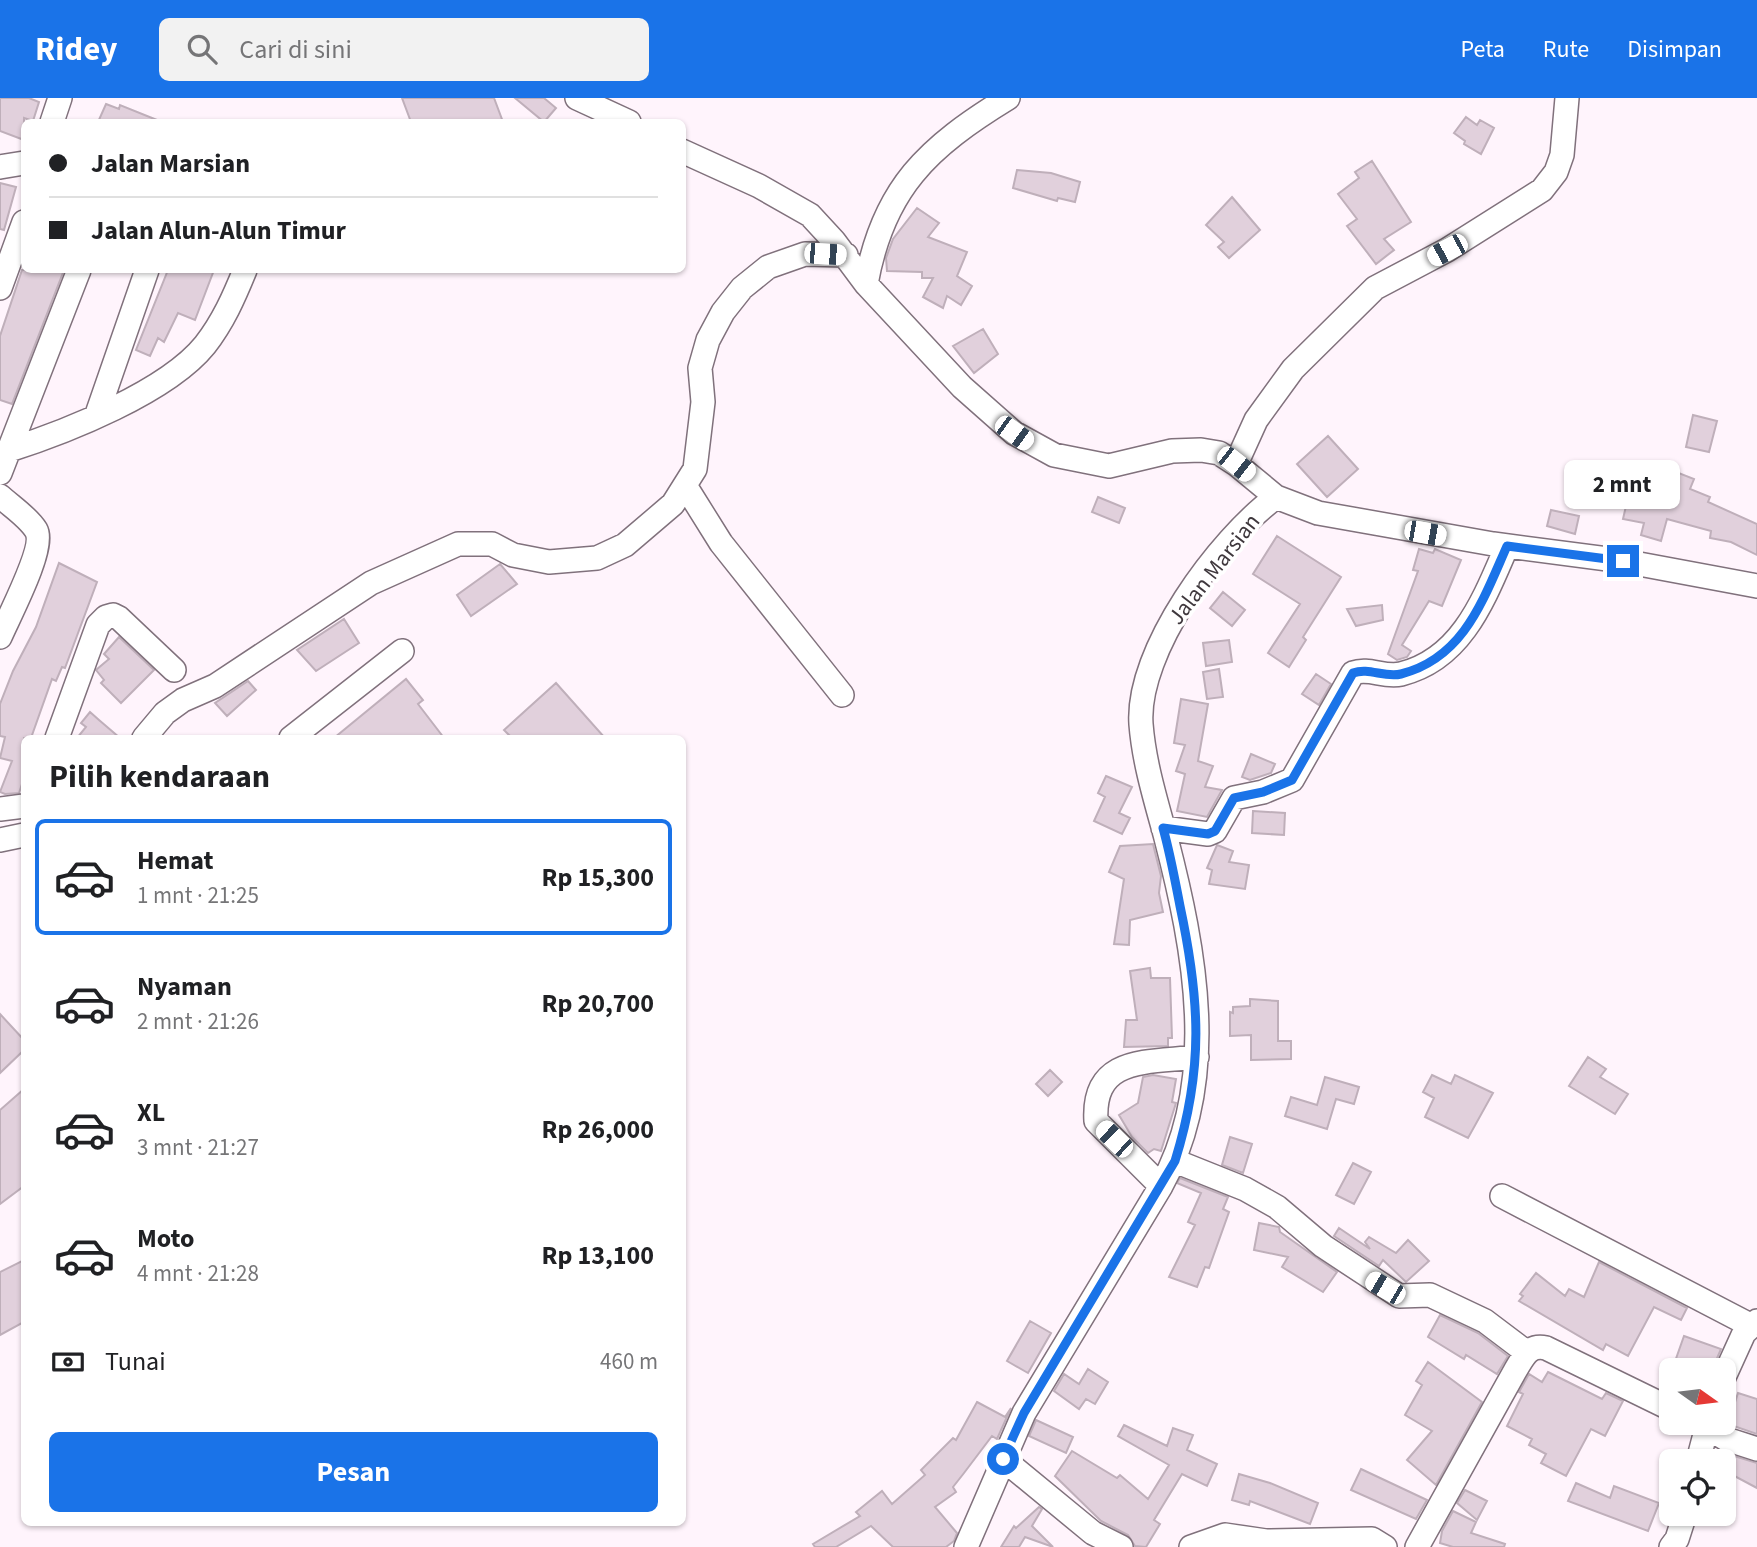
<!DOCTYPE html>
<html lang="id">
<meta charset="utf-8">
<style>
:root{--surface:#fff;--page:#f2f2f2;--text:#202124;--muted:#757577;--line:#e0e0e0;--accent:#1a73e8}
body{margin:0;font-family:"Source Sans 3",sans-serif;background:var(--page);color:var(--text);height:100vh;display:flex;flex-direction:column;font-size:26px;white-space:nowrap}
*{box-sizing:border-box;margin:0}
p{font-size:23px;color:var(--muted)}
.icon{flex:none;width:38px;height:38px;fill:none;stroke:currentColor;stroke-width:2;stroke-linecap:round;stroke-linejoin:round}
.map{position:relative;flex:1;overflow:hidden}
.sheet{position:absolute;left:21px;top:637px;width:665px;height:791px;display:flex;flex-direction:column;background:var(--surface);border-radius:10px;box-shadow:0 2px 5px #0004}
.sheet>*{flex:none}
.top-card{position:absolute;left:21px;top:21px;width:665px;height:154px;border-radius:10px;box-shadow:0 2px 5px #0004;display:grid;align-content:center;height:154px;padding:0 28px;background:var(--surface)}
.needle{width:46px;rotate:104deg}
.tools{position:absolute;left:1659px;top:1260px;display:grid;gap:14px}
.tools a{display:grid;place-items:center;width:77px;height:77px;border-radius:10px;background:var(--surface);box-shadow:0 2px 5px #0004;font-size:35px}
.end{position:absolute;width:32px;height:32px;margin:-16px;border:9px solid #1a73e8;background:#fff;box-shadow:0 0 0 4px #fff}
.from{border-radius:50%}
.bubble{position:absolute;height:49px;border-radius:10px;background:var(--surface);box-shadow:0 2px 5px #0004;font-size:23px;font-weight:700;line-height:49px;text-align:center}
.car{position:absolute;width:21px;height:42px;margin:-21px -10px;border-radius:9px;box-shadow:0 0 5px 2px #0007;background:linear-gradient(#fff 24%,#345 0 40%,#fff 0 76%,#345 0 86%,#fff 0)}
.top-card b{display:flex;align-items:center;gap:24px;height:66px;font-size:26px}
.top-card b+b{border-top:2px solid var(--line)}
.top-card i{width:18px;height:18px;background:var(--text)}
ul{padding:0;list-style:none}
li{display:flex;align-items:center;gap:21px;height:116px;margin:0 14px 10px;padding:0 14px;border:4px solid transparent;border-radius:10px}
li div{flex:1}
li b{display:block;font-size:26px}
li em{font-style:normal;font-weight:700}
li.on{border-color:var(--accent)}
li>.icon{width:63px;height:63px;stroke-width:1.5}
h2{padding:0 28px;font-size:32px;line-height:84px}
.pay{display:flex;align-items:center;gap:18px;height:77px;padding:0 28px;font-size:26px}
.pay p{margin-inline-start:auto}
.primary-button{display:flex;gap:14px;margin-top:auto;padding:14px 28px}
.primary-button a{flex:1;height:80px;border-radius:10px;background:var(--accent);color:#fff;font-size:28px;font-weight:700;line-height:80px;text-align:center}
header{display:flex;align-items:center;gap:42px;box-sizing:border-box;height:98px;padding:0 35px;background:var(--accent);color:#fff}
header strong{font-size:33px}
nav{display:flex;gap:38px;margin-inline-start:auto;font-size:24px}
.search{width:490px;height:63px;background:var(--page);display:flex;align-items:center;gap:18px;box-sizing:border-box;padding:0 24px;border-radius:10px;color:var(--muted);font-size:26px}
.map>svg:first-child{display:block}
.building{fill:#e1d0dc;stroke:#bfafba;stroke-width:2}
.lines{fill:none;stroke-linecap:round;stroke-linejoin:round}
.minor-casing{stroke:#80717c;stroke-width:26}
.minor{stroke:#fff;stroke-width:23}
.route{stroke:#1a73e8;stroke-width:9}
.labels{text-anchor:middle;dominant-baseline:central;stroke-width:7;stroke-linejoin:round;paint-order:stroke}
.street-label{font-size:23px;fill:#3f383d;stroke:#fff}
</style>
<header>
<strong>Ridey</strong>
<div class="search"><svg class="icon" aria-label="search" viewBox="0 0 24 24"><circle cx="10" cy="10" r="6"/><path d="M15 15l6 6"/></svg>Cari di sini</div>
<nav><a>Peta</a><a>Rute</a><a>Disimpan</a></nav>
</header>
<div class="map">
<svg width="1757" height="1449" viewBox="0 0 1757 1449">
<rect width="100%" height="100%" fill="#fff4fc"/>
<path class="building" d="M 0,0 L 29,0 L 39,4 L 33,23 L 24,20 L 24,42 L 0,33 Z
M 402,0 L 494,0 L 503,24 L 411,24 Z
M 515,0 L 544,0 L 556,10 L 544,24 Z
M 106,6 L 119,11 L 120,7 L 162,24 L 98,24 Z
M 1466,19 L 1477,27 L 1480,22 L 1494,30 L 1481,56 L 1464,46 L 1465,43 L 1454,35 Z
M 1372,63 L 1411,124 L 1384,141 L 1394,152 L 1376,166 L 1347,128 L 1357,121 L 1338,96 L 1359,80 L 1355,74 Z
M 1017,72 L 1051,75 L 1080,84 L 1075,104 L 1058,100 L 1057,103 L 1013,90 Z
M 0,85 L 16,89 L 4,132 L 0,131 Z
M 1232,99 L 1260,132 L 1229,160 L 1218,149 L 1224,144 L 1206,127 Z
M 917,110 L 939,125 L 928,139 L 967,154 L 957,178 L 972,188 L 961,207 L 947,198 L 943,210 L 923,199 L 933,180 L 922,180 L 922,174 L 887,173 L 886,160 L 893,141 Z
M 22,172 L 64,172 L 12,306 L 0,302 L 0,238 Z
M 168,172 L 214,172 L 195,222 L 178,215 L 164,244 L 158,240 L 150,258 L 136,252 Z
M 983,231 L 998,256 L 974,275 L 953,248 Z
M 1693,317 L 1717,323 L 1709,354 L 1686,349 Z
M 1328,338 L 1358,371 L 1327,399 L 1297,366 Z
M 1592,366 L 1607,370 L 1607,367 L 1627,369 L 1657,377 L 1661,368 L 1694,381 L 1690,391 L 1710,399 L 1708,404 L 1757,426 L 1757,457 L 1731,444 L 1710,440 L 1711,433 L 1667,421 L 1661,443 L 1641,437 L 1644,425 L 1623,421 L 1626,408 L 1584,398 Z
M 1098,399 L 1125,410 L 1119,425 L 1092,414 Z
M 1551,412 L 1579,418 L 1575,436 L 1547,428 Z
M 1277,438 L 1341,479 L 1303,539 L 1306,542 L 1289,569 L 1268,555 L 1300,506 L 1253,476 Z
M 1419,451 L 1433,455 L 1435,451 L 1461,462 L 1442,508 L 1429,503 L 1402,547 L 1411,553 L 1407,559 L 1397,562 L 1388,556 L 1418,473 L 1413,472 Z
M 59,465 L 97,484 L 65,570 L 62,569 L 56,583 L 52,581 L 31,640 L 24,640 L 24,680 L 19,695 L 5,696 L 0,694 L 12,663 L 0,660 L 5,639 L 0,638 L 0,606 L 13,573 L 36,529 Z
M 500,466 L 517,486 L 471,518 L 457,497 Z
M 1223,494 L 1245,512 L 1232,528 L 1210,510 Z
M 1382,507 L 1383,522 L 1356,528 L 1347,511 Z
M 344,521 L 359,545 L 316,573 L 297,552 Z
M 119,539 L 154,572 L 121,605 L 101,585 L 104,582 L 96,572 L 109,561 L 104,556 Z
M 1229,542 L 1232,564 L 1206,568 L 1203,545 Z
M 1219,571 L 1223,599 L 1207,601 L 1203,574 Z
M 1316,576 L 1331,586 L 1319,607 L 1302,596 Z
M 406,581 L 423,602 L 418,606 L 444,640 L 334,640 Z
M 248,583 L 256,592 L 227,618 L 215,605 Z
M 556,585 L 605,640 L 512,640 L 504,632 Z
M 1181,601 L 1208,606 L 1198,663 L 1213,668 L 1205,689 L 1222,692 L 1207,719 L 1177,713 L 1185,676 L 1176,673 L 1185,647 L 1174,645 Z
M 90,614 L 99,622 L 120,640 L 77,640 L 86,629 L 81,625 Z
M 1251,656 L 1275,666 L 1271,675 L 1250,682 L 1242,679 Z
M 1106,678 L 1132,689 L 1119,715 L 1130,720 L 1122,736 L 1094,723 L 1105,699 L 1098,695 Z
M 1253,713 L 1285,715 L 1284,737 L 1252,735 Z
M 1153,746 L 1161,778 L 1159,795 L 1163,814 L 1130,822 L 1129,847 L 1114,846 L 1124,781 L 1109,774 L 1120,748 Z
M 1217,747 L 1233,753 L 1229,764 L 1249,767 L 1245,791 L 1209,786 L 1212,772 L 1207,770 Z
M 1150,870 L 1151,880 L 1170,880 L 1172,940 L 1168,940 L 1168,948 L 1124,949 L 1126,922 L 1137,922 L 1130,873 Z
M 1250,901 L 1278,903 L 1278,943 L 1291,943 L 1291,961 L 1251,962 L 1251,937 L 1230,938 L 1230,914 L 1233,915 L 1233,909 L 1250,908 Z
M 0,916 L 24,942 L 24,952 L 0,975 Z
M 1588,959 L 1606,971 L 1600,979 L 1628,996 L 1615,1016 L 1569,988 Z
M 1050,972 L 1062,984 L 1048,998 L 1036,986 Z
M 1153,977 L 1176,981 L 1172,1004 L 1176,1005 L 1161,1053 L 1154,1051 L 1148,1055 L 1132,1039 L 1119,1017 L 1138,1005 L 1143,979 Z
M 1432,977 L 1451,986 L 1455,977 L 1493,995 L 1468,1040 L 1425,1019 L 1434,1000 L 1423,994 Z
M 1325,979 L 1359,989 L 1354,1006 L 1336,1001 L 1327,1031 L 1285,1018 L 1291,999 L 1317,1007 Z
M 24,991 L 24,1088 L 0,1106 L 0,1012 Z
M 1230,1039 L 1252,1046 L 1243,1075 L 1222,1067 Z
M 1353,1065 L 1371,1074 L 1354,1106 L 1336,1097 Z
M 1180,1080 L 1228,1099 L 1223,1111 L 1229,1114 L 1209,1170 L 1205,1169 L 1197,1189 L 1169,1179 L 1195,1127 L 1188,1124 L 1201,1095 L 1177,1085 Z
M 1259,1125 L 1279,1129 L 1280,1134 L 1337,1174 L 1323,1194 L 1282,1169 L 1288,1159 L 1254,1152 Z
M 1339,1130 L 1370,1151 L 1365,1144 L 1369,1139 L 1396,1155 L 1408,1142 L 1429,1163 L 1406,1184 L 1383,1162 L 1379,1168 L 1334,1138 Z
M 24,1162 L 24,1224 L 0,1237 L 0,1174 Z
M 1599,1164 L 1687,1210 L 1681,1222 L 1654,1209 L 1628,1258 L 1606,1246 L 1603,1252 L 1519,1203 L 1523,1198 L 1520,1196 L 1536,1175 L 1565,1198 L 1569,1191 L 1584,1199 Z
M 1440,1217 L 1478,1235 L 1508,1258 L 1497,1276 L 1466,1257 L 1464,1261 L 1428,1239 Z
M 1030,1223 L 1051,1235 L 1028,1275 L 1007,1263 Z
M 1684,1238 L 1721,1251 L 1712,1272 L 1672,1272 Z
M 1428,1264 L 1482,1304 L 1436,1387 L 1407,1362 L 1432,1333 L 1405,1317 L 1422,1287 L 1416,1283 Z
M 1088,1271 L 1108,1284 L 1095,1306 L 1086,1301 L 1079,1311 L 1054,1293 L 1064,1276 L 1079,1286 Z
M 1548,1274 L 1602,1301 L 1606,1295 L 1623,1303 L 1605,1338 L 1591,1331 L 1566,1378 L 1541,1365 L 1546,1356 L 1529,1347 L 1532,1341 L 1507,1328 L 1523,1296 L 1519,1294 L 1529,1276 L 1542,1284 Z
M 1738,1295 L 1757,1301 L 1757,1336 L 1728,1326 Z
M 977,1304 L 1005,1319 L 1011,1310 L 997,1341 L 992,1338 L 964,1375 L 953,1389 L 956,1394 L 935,1409 L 957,1435 L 954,1443 L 946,1449 L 893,1449 L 871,1428 L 836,1449 L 815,1449 L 813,1446 L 860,1418 L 856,1414 L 882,1393 L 892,1406 L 925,1377 L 921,1372 L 953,1340 L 956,1342 Z
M 1036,1322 L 1073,1339 L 1066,1355 L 1029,1338 Z
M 1124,1327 L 1167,1348 L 1173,1330 L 1193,1337 L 1187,1352 L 1217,1366 L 1207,1388 L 1182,1376 L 1154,1422 L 1160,1426 L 1146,1449 L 1135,1448 L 1128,1437 L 1101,1423 L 1055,1378 L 1072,1353 L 1117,1380 L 1120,1377 L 1148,1401 L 1169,1367 L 1118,1338 Z
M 1731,1357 L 1757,1365 L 1757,1390 L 1725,1373 Z
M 1361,1371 L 1427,1402 L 1416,1421 L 1351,1392 Z
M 1239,1376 L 1270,1385 L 1318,1405 L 1310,1426 L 1250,1403 L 1249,1407 L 1232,1402 Z
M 1576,1385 L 1610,1400 L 1614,1388 L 1659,1405 L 1648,1433 L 1568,1403 Z
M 1465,1392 L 1487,1403 L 1477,1422 L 1457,1405 Z
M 1039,1409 L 1042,1411 L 1032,1428 L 1053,1449 L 1025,1439 L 1019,1449 L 1001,1449 L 1014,1428 L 1016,1430 Z
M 1453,1413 L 1476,1424 L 1471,1435 L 1505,1446 L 1504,1449 L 1453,1449 L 1440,1445 L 1442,1433 Z"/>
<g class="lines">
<defs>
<path id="minor" d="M 577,0 L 629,24
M 52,24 L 60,0
M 682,53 L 759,88 L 810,117 L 834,143 L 866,186 L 962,289 L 1014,335 L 1054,357 L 1109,368 L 1172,353 L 1201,352 L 1219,355 L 1236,366 L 1276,399 L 1318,415 L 1493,446 L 1623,463 L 1757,488
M 0,69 L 24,65
M 866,186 C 883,90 928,49 1008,0
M 0,190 L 24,124
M 97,316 L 147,172
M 9,352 C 66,334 167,294 205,247 C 223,224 234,199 245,172
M 1236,366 L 1256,322 L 1293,271 L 1375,190 L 1447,152 L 1542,92 L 1556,74 L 1562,57 L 1567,0
M 0,375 L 79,172
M 686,389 L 721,445 L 842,597
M 0,398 C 11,408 28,419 36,432 C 46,449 8,520 0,539
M 57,640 L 98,527 L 106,519 L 113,517 L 119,520 L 174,572
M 144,640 L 165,615 L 183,602 L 215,588 L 371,485 L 458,446 L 492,446 L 513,457 L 549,464 L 597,460 L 625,447 L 673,406 L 695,371 L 703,304 L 700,270 L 708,242 L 723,214 L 742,190 L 768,169 L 805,156 L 846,157
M 291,640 L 402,553
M 0,711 L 24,708
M 1163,730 L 1208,736 L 1215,733 L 1234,700 L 1263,694 L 1292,682 L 1353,575 C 1369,569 1384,580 1401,576 C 1462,561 1484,501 1507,448
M 0,742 L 24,737
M 1175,1063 L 1245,1091 L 1277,1109 L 1323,1148 L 1399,1198 L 1430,1197 L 1485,1223 L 1526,1254
M 1161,1088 L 1096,1023 C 1092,957 1149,965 1197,959
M 1502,1098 L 1750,1227
M 1724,1279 L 1744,1235 L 1757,1223
M 1700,1325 L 1726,1341 L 1757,1351
M 1003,1361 L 1093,1435 L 1121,1449
M 1698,1363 L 1708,1325
M 966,1449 L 1024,1315 L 1161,1088 C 1220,982 1195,852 1166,740 C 1156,703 1144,665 1141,626 C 1136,553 1219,441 1276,399
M 1191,1449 L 1225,1437 L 1266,1443 L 1372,1441 L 1385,1449
M 1417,1449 L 1515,1273 C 1523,1260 1528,1246 1546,1250 L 1671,1311
M 1671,1449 L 1677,1441 L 1685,1416"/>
</defs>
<use href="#minor" class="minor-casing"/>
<use href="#minor" class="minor"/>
</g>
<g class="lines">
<path class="route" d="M 1003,1361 L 1024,1315 L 1175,1063 C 1204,970 1200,902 1180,808 C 1175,782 1170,755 1163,730 L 1208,736 L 1215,733 L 1234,700 L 1263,694 L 1292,682 L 1353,575 C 1369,569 1384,580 1401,576 C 1464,560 1483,502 1507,448 L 1623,463"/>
</g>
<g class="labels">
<g class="street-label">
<text transform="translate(1214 471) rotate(-52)">Jalan Marsian</text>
</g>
</g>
</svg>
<div class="tools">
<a><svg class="needle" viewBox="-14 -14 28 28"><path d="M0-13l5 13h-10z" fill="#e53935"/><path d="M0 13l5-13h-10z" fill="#757577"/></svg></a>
<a><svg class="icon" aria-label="locate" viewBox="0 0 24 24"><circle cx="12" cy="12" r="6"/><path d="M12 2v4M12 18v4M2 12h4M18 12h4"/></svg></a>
</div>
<i class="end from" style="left:1003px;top:1361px"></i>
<i class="end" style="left:1623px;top:463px"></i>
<div class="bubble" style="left:1564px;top:362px;width:116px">2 mnt</div>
<i class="car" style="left:1447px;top:152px;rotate:242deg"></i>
<i class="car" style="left:825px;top:156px;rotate:93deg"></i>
<i class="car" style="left:1014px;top:335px;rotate:126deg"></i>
<i class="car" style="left:1236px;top:366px;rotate:128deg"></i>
<i class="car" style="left:1425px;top:435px;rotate:100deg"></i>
<i class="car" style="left:1114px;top:1041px;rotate:314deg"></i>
<i class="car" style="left:1385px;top:1190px;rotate:300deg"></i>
<div class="top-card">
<b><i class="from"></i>Jalan Marsian</b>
<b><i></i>Jalan Alun-Alun Timur</b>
</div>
<section class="sheet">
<h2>Pilih kendaraan</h2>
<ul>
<li class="on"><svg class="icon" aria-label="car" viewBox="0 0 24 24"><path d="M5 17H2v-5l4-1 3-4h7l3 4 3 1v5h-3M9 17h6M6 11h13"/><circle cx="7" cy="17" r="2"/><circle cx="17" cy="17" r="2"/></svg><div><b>Hemat</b><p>1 mnt · 21:25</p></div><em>Rp 15,300</em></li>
<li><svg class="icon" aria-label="car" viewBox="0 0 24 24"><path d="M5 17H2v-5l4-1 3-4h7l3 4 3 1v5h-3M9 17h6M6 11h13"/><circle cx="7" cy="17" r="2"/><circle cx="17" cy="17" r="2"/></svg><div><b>Nyaman</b><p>2 mnt · 21:26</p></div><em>Rp 20,700</em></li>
<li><svg class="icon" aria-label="car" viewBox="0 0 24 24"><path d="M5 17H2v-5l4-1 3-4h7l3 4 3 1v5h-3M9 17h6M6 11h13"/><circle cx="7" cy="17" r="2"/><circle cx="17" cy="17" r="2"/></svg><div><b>XL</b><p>3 mnt · 21:27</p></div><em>Rp 26,000</em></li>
<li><svg class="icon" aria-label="car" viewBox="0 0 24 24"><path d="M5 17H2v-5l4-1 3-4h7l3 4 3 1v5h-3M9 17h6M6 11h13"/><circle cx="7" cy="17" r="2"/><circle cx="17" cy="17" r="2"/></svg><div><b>Moto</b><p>4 mnt · 21:28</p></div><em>Rp 13,100</em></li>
</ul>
<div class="pay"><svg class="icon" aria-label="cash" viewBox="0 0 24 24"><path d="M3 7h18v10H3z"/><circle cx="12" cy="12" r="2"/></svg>Tunai<p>460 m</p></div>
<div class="primary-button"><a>Pesan</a></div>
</section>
</div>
